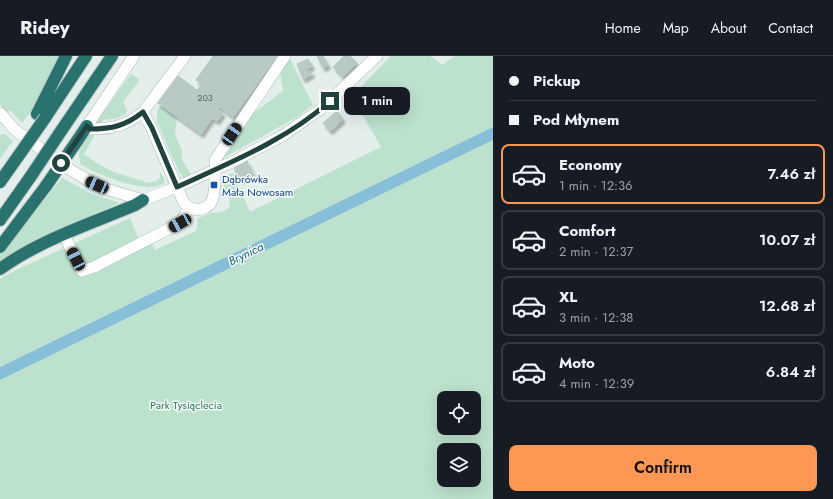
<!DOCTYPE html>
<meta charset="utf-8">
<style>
:root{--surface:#171b24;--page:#20242c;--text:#f1f3f6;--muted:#9ea1a6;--line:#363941;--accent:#fd9754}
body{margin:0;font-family:Jost,sans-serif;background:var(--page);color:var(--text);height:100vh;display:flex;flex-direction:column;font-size:15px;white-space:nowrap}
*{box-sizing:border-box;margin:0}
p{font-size:13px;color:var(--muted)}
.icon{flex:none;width:22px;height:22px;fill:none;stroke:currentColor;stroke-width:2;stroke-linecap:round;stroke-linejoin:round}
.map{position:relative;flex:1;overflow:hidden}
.details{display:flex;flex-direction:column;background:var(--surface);width:340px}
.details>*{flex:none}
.hud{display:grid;align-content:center;height:88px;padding:0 16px;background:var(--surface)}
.controls{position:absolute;left:437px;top:335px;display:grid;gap:8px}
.controls a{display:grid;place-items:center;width:44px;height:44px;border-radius:8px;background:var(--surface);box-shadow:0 4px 16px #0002;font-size:20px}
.end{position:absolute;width:18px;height:18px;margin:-9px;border:5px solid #21433f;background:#fff;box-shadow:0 0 0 2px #fff}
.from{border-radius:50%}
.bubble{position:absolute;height:28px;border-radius:8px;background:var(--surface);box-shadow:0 4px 16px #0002;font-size:13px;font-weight:600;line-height:28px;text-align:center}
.car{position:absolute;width:12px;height:24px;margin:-12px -6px;border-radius:5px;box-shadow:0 0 3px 1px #0007;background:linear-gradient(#222 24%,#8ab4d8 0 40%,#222 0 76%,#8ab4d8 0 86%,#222 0)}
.hud b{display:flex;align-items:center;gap:14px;height:38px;font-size:15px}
.hud b+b{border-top:1px solid var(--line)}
.hud i{width:10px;height:10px;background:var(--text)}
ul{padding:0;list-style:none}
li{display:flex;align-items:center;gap:12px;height:60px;margin:0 8px 6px;padding:0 8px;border:2px solid var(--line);border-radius:8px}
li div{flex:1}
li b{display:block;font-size:15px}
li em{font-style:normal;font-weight:600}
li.active{border-color:var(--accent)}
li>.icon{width:36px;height:36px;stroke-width:1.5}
.primary-button{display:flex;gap:8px;margin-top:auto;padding:8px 16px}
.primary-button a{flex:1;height:46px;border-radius:8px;background:var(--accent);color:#111;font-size:16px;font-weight:600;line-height:46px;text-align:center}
header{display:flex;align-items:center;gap:24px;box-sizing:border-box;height:56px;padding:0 20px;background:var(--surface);border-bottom:1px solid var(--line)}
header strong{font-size:19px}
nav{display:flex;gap:22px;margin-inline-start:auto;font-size:14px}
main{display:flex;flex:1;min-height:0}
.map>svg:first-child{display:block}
.green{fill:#bce1cc;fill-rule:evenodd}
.water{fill:#88bfd8}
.building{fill:#b9cac5;stroke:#b6c9c4;filter:url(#shadow)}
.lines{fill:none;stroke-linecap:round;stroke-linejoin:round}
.minor-casing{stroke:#a6b8b5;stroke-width:12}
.highway-casing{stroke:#c1cac9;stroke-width:14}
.minor{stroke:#fff;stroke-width:11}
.highway{stroke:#2a726e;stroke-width:12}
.highway-bridge-casing{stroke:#c1cac9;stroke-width:14;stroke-linecap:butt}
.highway-bridge{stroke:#2a726e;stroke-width:12}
.route{stroke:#21433f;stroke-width:5}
.transit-dot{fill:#1a4fb4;stroke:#f5fbf9;stroke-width:1.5}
.labels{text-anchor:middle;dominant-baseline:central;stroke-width:3;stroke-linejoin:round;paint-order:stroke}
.number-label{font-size:9px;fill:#476560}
.transit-label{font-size:11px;fill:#164399;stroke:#f5fbf9;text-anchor:start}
.park-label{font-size:11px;fill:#287d56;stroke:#f5fbf9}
.water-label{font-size:12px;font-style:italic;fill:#156185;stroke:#f5fbf9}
</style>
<header>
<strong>Ridey</strong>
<nav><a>Home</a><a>Map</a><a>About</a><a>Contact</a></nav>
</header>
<main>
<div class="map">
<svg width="493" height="443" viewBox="0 0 493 443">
<defs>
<filter id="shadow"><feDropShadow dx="2.5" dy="4" stdDeviation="1" flood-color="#0004"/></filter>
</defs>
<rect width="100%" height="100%" fill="#e4efec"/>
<path class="green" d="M 0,0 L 59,0 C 54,25 38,47 22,67 L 10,54 L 6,57 L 0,48 Z
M 391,0 L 431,0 L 442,9 L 455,0 L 493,0 L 493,71 L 0,311 L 0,223 L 16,214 L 130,162 L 140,186 L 151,186 L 155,194 L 196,175 L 198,162 L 211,157 L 221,156 L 229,152 L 230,141 L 222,140 L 226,120 L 233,117 L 250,156 L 381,91 L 352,40 Z
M 289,1 L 313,49 L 297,61 L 225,101 L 225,96 L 248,61 L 283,35 L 280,15 Z
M 131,18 L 140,24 L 123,46 L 127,54 L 126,58 L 118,62 L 103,64 L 84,98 L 98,108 L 114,116 L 139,124 L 149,127 L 156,125 L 160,122 L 160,116 L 164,122 L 164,127 C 148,140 96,118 80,108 L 79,97 L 88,77 Z
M 160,49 L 177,61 L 175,78 L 182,95 L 182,104 L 192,120 L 183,121 L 178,114 L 157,66 L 157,56 Z
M 5,78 L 13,85 L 0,103 L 0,79 Z
M 493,84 L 493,443 L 0,443 L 0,324 ZM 444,342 L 474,342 L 474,372 L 444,372 ZM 444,394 L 474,394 L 474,424 L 444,424 Z
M 62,122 L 90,137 L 119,147 L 85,162 L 0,207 L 0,200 Z"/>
<path class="water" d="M 493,71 L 493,84 L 0,324 L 0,311 Z"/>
<path class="building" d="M 213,0 L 277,0 L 233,61 L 220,51 L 218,53 L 223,57 L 217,65 L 212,62 L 201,78 L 158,47 L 178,20 L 197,34 L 202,28 L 196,24 Z
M 317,0 L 323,0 L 328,9 L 323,12 Z
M 344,0 L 350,0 L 357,7 L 343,21 L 333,11 Z
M 308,3 L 312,10 L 307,13 L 308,16 L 311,15 L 312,18 L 303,23 L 297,8 Z
M 337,55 L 343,63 L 330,75 L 323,67 Z
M 247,105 L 254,119 L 239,124 L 234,112 Z"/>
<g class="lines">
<defs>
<path id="minor" d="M 134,0 L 87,70 L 90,73 C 113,73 125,70 143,56
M 185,0 L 143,56 L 152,73 L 184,147 C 189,152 194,155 201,153 C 215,150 214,137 215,126 C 215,118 216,112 215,104 L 285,0
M 0,57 L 15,74 L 69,113 L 89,125 L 106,133 L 143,144 L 177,131 L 230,107 L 282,80 L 321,53 L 377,0
M 64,179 L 82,215 L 94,211 L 180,167 L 189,152"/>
<path id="highway" d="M 37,58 L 66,0
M 45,62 L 86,0
M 61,75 L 112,0
M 77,85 L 87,70
M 0,126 L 12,109
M 0,164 L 31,120
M 0,191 L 46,130
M 0,213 C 40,184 90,168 135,149 L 143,144"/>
</defs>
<use href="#minor" class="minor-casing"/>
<use href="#highway" class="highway-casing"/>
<use href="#minor" class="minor"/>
<use href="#highway" class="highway"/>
<defs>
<path id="highway-bridge" d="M 12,109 L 45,62
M 31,120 L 61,75
M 46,130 L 77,85"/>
</defs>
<use href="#highway-bridge" class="highway-bridge-casing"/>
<use href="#highway-bridge" class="highway-bridge"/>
</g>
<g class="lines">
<path class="route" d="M 61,107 L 87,70 L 90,73 C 112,73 125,70 143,56 L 152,72 L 177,131 C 229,107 287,84 330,45"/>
</g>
<rect class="transit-dot" x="210" y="125" width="8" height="8" rx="2"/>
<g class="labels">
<g class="number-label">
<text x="205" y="41">203</text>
</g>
<g class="transit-label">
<text x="222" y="123">Dąbrówka<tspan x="222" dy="13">Mała Nowosam</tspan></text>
</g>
<g class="park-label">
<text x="186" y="349">Park Tysiąclecia</text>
</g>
<g class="water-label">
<text transform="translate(246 198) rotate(-26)">Brynica</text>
</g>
</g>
</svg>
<div class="controls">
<a><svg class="icon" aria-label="locate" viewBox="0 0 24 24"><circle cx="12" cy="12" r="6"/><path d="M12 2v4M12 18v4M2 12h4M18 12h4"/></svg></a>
<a><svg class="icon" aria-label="layers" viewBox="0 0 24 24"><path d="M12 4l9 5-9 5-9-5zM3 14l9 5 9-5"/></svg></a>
</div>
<i class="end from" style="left:61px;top:107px"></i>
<i class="end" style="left:330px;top:45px"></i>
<div class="bubble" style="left:344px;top:31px;width:66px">1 min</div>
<i class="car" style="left:232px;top:78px;rotate:34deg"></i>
<i class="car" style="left:97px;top:129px;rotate:294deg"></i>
<i class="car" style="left:180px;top:167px;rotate:241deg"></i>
<i class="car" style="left:76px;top:203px;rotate:333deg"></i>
</div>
<section class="details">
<div class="hud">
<b><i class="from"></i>Pickup</b>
<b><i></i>Pod Młynem</b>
</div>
<ul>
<li class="active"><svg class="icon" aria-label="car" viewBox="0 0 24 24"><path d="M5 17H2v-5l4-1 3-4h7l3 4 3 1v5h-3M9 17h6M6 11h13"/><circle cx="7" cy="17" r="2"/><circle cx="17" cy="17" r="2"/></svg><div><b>Economy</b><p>1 min · 12:36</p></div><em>7.46 zł</em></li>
<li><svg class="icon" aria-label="car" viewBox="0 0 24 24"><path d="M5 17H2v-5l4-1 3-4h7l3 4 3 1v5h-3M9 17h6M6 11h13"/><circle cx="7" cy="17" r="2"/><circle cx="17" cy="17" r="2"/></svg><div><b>Comfort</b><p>2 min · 12:37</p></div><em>10.07 zł</em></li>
<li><svg class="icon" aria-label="car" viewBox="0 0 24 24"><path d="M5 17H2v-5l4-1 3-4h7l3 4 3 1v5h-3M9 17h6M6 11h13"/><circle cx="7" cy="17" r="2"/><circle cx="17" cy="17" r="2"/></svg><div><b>XL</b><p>3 min · 12:38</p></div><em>12.68 zł</em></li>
<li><svg class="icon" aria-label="car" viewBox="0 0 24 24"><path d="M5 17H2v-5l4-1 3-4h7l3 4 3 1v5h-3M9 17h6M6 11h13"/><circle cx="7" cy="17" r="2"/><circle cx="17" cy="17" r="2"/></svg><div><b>Moto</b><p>4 min · 12:39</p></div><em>6.84 zł</em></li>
</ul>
<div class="primary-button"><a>Confirm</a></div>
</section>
</main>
